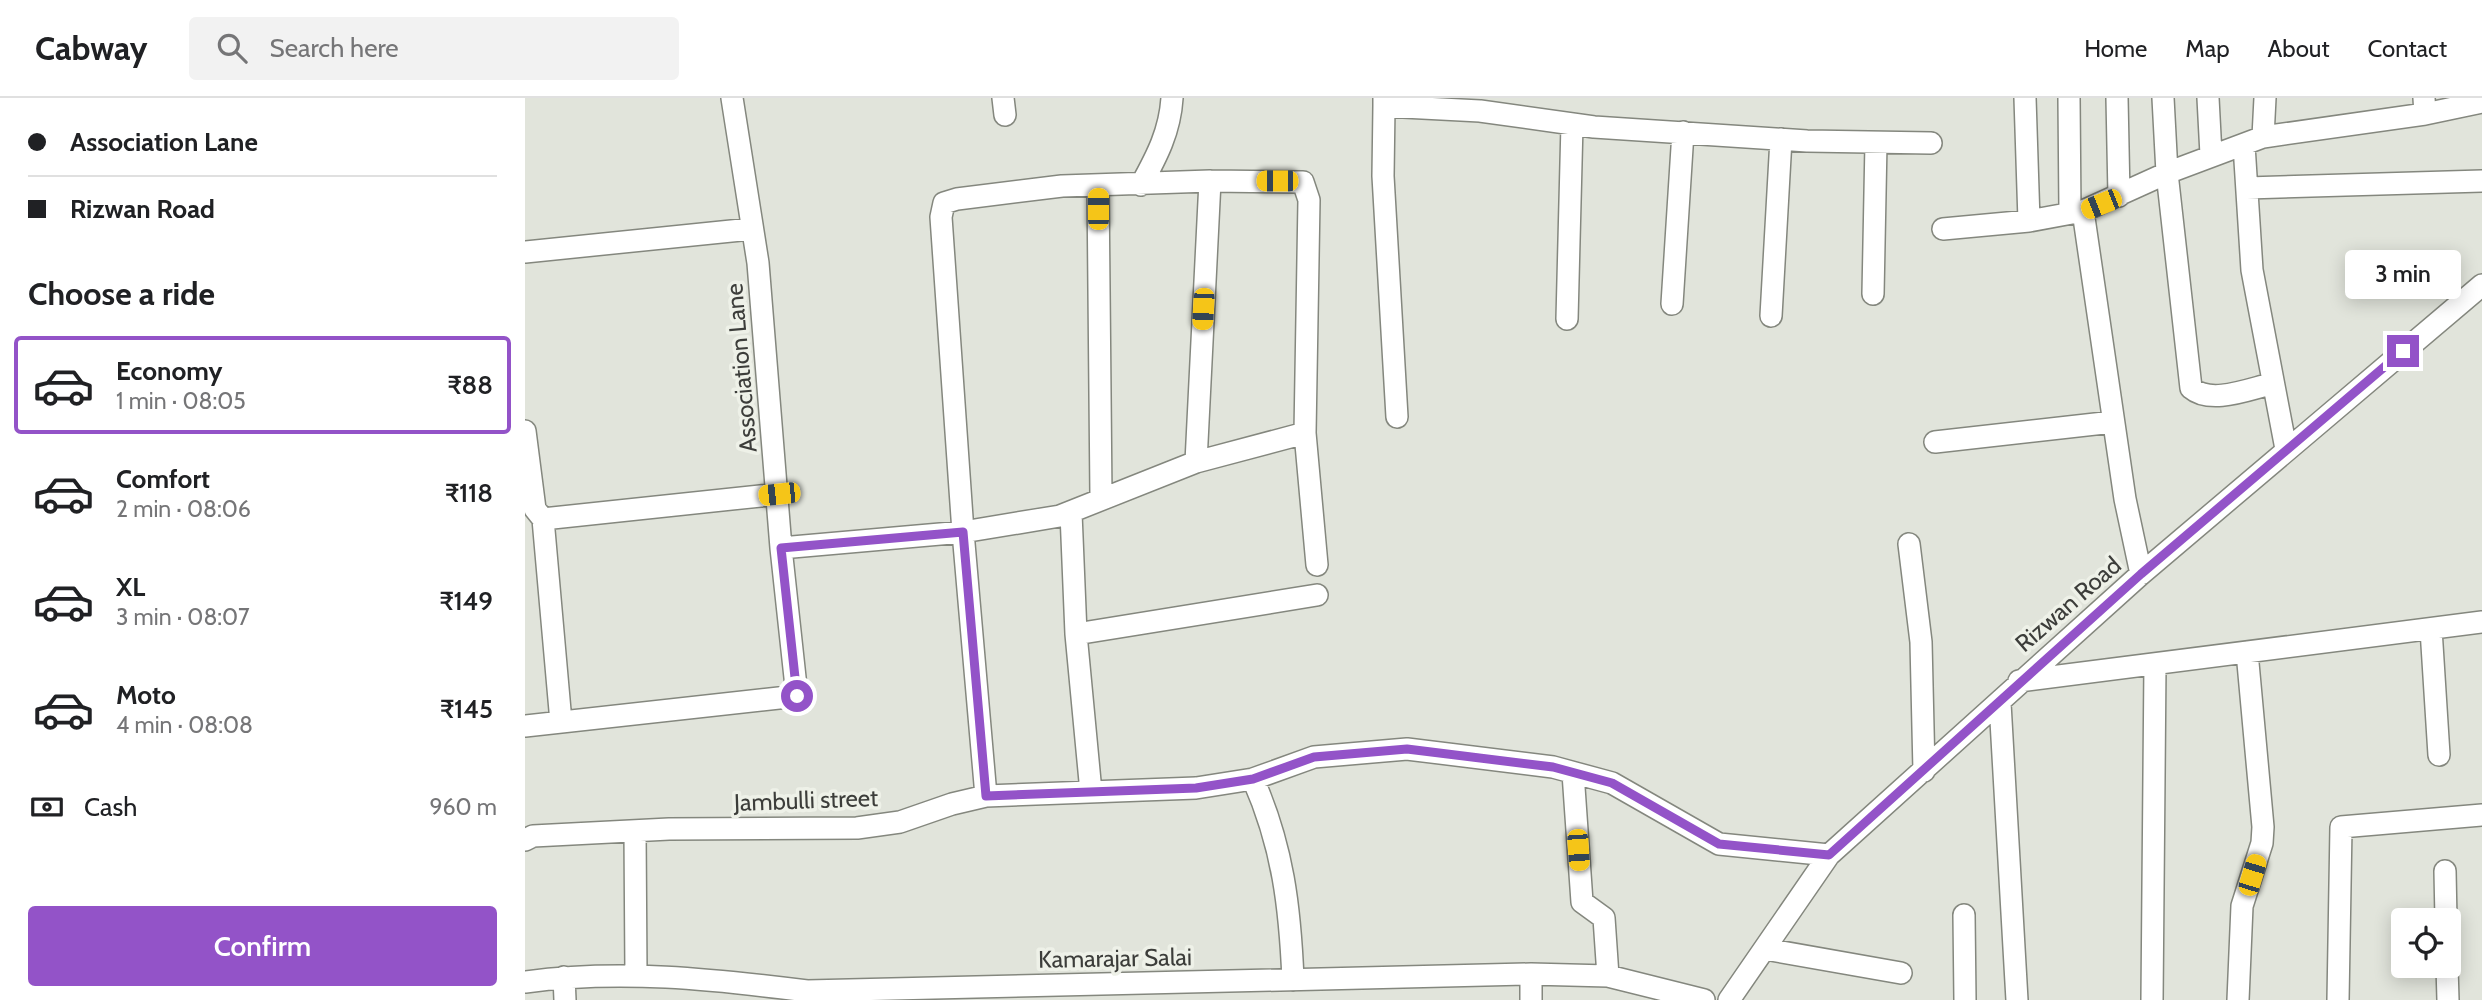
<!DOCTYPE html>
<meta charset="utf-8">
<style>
:root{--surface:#fff;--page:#f2f2f2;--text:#202124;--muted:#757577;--line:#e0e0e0;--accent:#9353c8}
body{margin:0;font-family:Cabin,sans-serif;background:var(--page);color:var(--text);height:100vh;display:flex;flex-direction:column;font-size:26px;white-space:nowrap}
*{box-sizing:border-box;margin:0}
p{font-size:23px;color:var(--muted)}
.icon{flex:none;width:38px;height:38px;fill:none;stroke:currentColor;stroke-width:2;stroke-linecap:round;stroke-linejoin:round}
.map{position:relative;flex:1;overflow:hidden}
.side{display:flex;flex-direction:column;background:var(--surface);width:525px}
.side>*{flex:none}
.banner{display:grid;align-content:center;height:154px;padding:0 28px;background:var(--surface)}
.controls{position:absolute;left:1866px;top:810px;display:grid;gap:14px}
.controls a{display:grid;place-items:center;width:70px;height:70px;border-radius:7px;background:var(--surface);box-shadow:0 4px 18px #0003;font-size:35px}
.end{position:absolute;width:32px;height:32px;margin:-16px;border:9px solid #9353c8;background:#fff;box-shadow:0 0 0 4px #fff}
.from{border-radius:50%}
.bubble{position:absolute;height:49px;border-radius:7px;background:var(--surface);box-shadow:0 4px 18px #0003;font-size:23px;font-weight:600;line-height:49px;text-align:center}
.car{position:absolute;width:21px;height:42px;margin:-21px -10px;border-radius:9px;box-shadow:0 0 5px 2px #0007;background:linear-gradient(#f5c518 24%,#345 0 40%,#f5c518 0 76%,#345 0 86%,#f5c518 0)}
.banner b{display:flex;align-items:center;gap:24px;height:66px;font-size:26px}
.banner b+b{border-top:2px solid var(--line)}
.banner i{width:18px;height:18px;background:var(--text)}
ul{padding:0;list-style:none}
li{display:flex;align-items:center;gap:21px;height:98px;margin:0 14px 10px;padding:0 14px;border:4px solid transparent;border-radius:7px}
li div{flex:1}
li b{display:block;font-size:26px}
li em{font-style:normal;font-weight:600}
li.active{border-color:var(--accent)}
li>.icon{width:63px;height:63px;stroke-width:1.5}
h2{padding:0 28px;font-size:32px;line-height:84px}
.pay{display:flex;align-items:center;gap:18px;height:77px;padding:0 28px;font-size:26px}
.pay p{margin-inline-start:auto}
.action{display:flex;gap:14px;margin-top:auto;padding:14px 28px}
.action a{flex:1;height:80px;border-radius:7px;background:var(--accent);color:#fff;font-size:28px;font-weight:600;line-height:80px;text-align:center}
header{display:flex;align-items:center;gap:42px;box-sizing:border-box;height:98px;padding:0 35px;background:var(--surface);border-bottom:2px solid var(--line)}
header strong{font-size:33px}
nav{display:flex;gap:38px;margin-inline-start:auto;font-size:24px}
.search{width:490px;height:63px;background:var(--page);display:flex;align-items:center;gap:18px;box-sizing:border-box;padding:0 24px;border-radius:7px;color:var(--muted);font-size:26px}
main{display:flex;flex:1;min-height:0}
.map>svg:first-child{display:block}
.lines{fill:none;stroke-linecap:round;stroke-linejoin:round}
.minor-casing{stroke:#84877e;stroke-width:24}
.minor{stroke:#fff;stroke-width:21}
.route{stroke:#9353c8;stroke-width:9}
.labels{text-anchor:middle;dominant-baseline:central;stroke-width:7;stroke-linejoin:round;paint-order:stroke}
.street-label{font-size:24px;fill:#3c3d3a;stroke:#eef1e8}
</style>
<header>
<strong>Cabway</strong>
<div class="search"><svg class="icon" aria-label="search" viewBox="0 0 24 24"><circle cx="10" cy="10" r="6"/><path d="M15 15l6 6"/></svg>Search here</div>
<nav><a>Home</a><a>Map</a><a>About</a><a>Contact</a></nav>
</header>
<main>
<section class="side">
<div class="banner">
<b><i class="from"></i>Association Lane</b>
<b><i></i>Rizwan Road</b>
</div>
<h2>Choose a ride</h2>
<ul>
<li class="active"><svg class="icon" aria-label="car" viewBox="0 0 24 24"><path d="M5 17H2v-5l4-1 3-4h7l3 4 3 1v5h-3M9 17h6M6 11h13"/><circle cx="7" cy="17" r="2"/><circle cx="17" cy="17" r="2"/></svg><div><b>Economy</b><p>1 min · 08:05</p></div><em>₹88</em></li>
<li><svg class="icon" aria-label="car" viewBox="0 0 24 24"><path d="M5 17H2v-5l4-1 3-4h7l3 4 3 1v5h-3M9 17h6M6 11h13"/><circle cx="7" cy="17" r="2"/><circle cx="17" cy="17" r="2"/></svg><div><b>Comfort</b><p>2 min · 08:06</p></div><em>₹118</em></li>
<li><svg class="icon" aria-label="car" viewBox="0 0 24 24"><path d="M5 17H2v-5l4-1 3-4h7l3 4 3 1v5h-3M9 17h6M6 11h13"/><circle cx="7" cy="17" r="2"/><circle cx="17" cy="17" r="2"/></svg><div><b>XL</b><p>3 min · 08:07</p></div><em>₹149</em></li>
<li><svg class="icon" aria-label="car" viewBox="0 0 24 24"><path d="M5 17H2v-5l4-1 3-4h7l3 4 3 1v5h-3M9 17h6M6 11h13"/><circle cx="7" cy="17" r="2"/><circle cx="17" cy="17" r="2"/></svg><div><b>Moto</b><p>4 min · 08:08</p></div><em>₹145</em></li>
</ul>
<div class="pay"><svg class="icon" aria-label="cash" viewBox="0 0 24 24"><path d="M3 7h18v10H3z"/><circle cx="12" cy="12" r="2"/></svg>Cash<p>960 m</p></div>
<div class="action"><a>Confirm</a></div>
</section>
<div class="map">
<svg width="1957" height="902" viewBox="0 0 1957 902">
<rect width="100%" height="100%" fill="#e1e4db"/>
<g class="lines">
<defs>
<path id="minor" d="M 478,0 L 480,17
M 859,0 L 859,8 L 955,13 L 1069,29 L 1282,43 L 1406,45
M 1500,0 L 1504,123
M 1544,0 L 1545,115
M 1592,0 L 1594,98
M 1638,0 L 1642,75 L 1666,290 C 1686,307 1724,291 1746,286
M 1683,0 L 1686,57
M 859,8 L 858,78 L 872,319
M 1900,16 L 1957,4
M 1738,39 L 1740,0
M 1719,47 L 1727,172 L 1761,351
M 685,83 L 671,364 L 780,335
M 616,87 C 632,58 645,33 647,0
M 573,88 L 576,399
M 1722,90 L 1957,83
M 1558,113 L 1600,401 L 1616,476
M 1418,131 L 1504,123 L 1558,113 L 1642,75 L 1738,39 L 1900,16 L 1899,0
M 0,154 L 226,131
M 1348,196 L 1351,45
M 1147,206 L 1158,34
M 1246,218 L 1256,41
M 1042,221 L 1047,26
M 0,333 L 10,411 L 18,421 L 254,396
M 1410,344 L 1588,324
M 546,415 L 551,536 L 566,694
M 18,421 L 36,624
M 1384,446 L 1396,544 L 1399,673
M 256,450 L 438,434 L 535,418 L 671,364
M 1906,531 L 1914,657
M 551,536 L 792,497
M 1494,583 L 1957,524
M 1475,605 L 1492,902
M 0,628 L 272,598 L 256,450 L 233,165 L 207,0
M 1048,675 L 1057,804 L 1079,820 L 1083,878
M 728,681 C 758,749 765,809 768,882
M 461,698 L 438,434 L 416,119 L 419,105 L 432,101 L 537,88 L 685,83 L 778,84 L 784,102 L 780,335 L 792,467
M 110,733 L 111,877
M 0,742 L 8,738 L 144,731 L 332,730 L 375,724 L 427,706 L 461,698 L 671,690 L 728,681 L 789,659 L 882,651 L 1028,669 L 1087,685 L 1194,746 L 1304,757
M 1920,773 L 1921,822
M 1439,817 L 1440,902
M 1240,851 L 1376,875
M 1922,868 L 1923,902
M 39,879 L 40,902
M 0,884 C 95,871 187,881 282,893 L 1006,876 L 1083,878 L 1179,902
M 1006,902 L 1006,876
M 1204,902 L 1304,757 L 1616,476 L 1957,187
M 1627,902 L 1630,566
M 1713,902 L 1717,808 L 1737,745 L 1738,729 L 1722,554
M 1813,902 L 1816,729 L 1957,717"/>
</defs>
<use href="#minor" class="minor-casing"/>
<use href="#minor" class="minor"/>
</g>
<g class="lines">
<path class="route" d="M 272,598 L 256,450 L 438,434 L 461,698 L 671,690 L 728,681 L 789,659 L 882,651 L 1028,669 L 1087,685 L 1194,746 L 1304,757 L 1616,476 L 1878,253"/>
</g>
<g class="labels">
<g class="street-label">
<text transform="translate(216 270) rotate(-95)">Association Lane</text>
<text transform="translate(1543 506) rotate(-41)">Rizwan Road</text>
<text transform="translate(281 702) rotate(-2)">Jambulli street</text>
<text transform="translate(590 860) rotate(-1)">Kamarajar Salai</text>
</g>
</g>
</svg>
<div class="controls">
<a><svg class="icon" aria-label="locate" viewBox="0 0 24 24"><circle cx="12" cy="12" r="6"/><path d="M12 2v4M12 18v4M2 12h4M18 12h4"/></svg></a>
</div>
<i class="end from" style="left:272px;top:598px"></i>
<i class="end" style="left:1878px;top:253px"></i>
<div class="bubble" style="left:1820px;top:152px;width:116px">3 min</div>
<i class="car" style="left:752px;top:83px;rotate:270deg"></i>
<i class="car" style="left:1576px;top:106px;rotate:248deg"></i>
<i class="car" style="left:573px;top:111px;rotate:0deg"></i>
<i class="car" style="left:678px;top:211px;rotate:183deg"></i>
<i class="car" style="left:254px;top:396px;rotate:264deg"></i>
<i class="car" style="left:1053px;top:752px;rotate:176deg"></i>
<i class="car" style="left:1727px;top:777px;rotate:17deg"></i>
</div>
</main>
